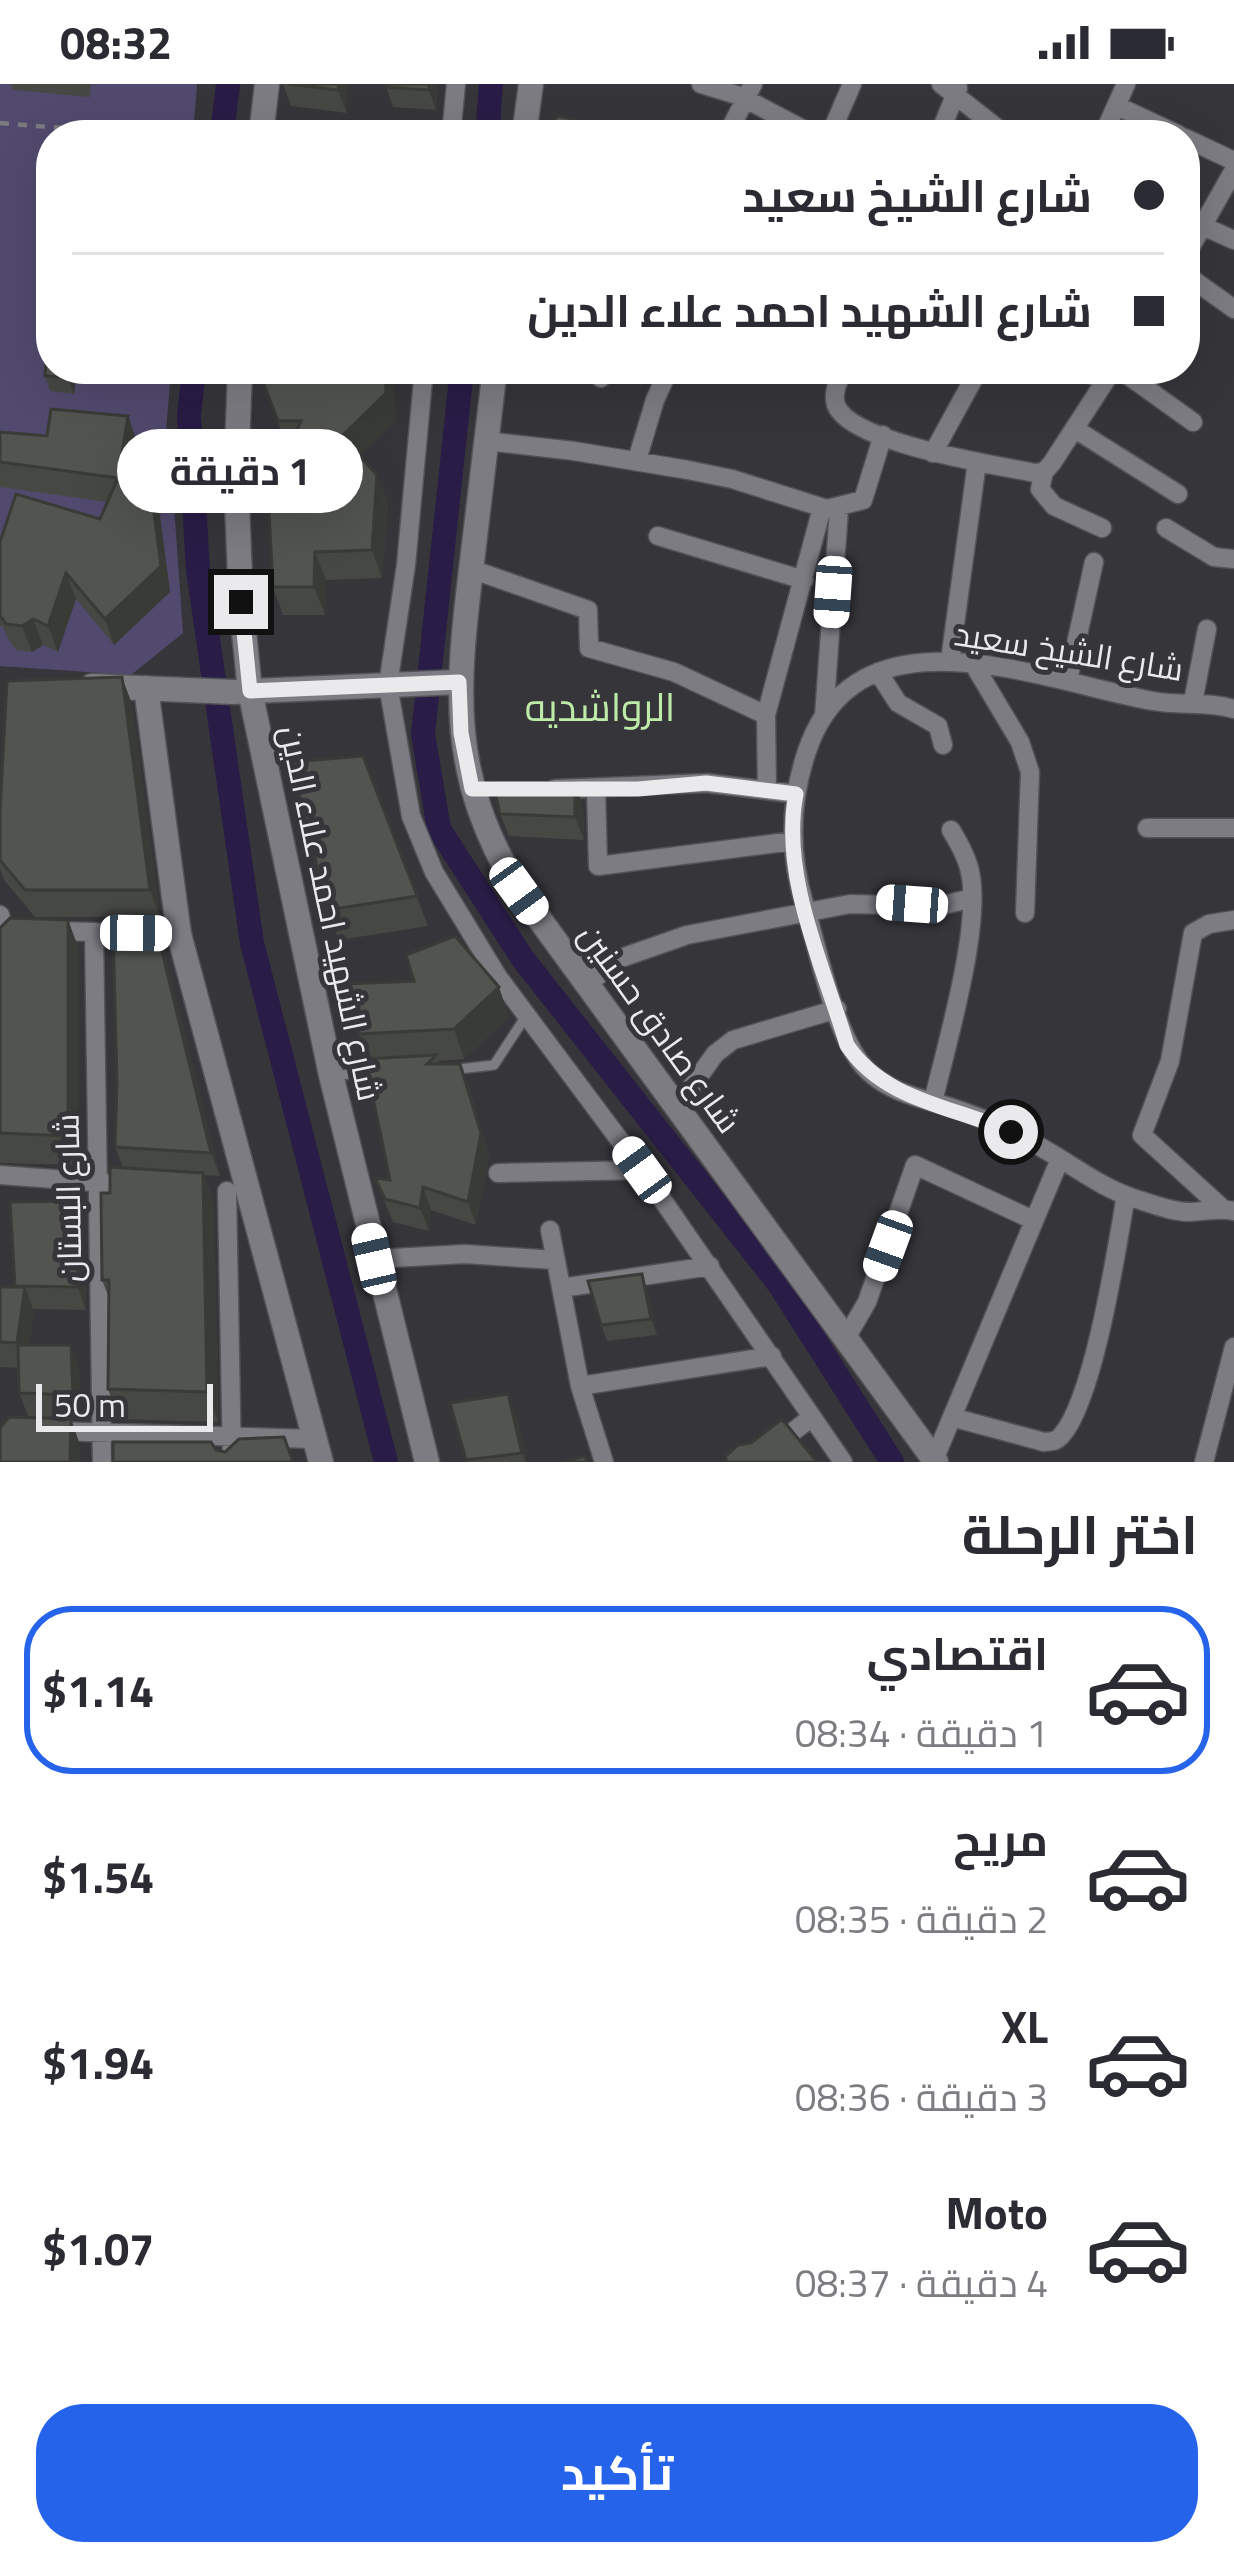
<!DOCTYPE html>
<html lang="ar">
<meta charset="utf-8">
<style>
:root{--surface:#fff;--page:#f7f7f7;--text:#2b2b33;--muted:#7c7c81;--line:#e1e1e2;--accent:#2563eb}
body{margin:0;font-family:"Titillium Web",Cairo,sans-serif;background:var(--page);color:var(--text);direction:rtl;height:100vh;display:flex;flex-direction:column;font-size:45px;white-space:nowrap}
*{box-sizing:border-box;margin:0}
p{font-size:39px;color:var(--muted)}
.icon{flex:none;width:66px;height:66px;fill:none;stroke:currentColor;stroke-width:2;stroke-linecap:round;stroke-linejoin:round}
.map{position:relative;height:1378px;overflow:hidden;direction:ltr}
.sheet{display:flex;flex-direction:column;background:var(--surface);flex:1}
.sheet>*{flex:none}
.hud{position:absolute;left:36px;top:36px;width:1164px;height:264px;border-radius:48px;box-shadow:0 12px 48px #0002;direction:rtl;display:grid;align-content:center;height:264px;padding:0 36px;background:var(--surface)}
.scale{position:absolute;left:36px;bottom:30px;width:177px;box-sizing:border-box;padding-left:12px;border:6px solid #eaeaed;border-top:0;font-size:33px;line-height:42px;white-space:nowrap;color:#eaeaed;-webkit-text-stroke:9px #36353a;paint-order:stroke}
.end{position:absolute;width:54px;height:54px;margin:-27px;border:15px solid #eaeaed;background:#111;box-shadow:0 0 0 6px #111}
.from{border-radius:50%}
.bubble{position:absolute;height:84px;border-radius:42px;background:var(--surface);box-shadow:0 12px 48px #0002;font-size:39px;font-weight:700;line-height:84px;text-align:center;direction:rtl}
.car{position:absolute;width:36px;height:72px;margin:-36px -18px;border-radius:15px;box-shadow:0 0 9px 3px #0007;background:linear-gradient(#fff 24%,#345 0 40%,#fff 0 76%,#345 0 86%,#fff 0)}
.hud b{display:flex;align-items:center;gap:42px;height:114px;font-size:45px}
.hud b+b{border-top:3px solid var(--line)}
.hud i{width:30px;height:30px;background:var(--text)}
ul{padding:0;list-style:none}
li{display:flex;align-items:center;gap:36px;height:168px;margin:0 24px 18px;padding:0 12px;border:6px solid transparent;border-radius:48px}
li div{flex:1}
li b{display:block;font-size:45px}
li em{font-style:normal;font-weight:700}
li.selected{border-color:var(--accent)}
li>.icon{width:108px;height:108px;stroke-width:1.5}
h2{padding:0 36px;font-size:54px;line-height:144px}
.button{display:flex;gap:24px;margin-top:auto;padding:24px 36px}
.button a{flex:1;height:138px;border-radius:48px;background:var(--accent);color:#fff;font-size:48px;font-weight:700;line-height:138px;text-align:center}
.status{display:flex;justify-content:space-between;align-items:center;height:84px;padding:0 60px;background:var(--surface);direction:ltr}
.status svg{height:33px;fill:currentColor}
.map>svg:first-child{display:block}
.green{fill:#524a6e}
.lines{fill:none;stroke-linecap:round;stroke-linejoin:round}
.canal{stroke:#291c47;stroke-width:24}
.service-casing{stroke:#525256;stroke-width:12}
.minor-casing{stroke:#525256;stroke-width:21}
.tertiary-casing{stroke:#525256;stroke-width:27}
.path{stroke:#7b7a7f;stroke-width:4.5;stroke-dasharray:9 9;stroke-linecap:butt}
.service{stroke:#7d7c82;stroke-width:9}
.minor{stroke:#7d7c82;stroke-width:18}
.tertiary{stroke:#7d7c82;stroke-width:24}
.wall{fill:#464844}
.shaded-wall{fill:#393b37}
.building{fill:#51544f;stroke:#393b37;stroke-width:3}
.route{stroke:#eaeaed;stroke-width:15}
.labels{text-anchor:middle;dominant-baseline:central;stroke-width:10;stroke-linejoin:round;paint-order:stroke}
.street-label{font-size:33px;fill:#eaeaed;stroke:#36353a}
.quarter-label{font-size:39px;fill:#bfeba8;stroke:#36353a}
</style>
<div class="status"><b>08:32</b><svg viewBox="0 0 49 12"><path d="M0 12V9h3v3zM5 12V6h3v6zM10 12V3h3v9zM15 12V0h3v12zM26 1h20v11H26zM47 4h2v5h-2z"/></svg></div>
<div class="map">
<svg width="1234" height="1378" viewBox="0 0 1234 1378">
<rect width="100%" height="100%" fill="#36353a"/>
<path class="green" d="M 0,0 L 197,0 L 193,51 L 51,51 L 51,285 L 171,285 L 164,373 L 172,393 L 183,549 L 131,591 L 0,582 Z"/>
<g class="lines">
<path class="canal" d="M 222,51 L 228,0
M 487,51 L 491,0
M 194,285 L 189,332 L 198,486 L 252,859 L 386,1378
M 462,285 L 423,650 L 439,745 L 523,875 L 779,1200 L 892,1378"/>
<defs>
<path id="service" d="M 450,986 L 494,981 L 526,932
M 336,991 L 379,989"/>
<path id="minor" d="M 701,0 L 740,12 L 814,51
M 941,0 L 1006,51
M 1117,22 L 1179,51
M 358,51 L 360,51
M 451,51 L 456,0
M 727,51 L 753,0
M 830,51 L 852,0
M 939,51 L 958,4
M 1103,51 L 1126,0
M 1185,54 L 1234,77
M 1205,143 L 1234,156
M 1185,173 L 1234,86
M 1185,190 L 1234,225
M 424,285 L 406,481 L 388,601 L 411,732 L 434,788 L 498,893 L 642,1086 L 843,1378
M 844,285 C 839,296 832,308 836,321 C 850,359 996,381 1035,389 L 1044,388 L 1052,379 L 1113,285
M 1083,285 L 1104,298
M 1119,285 L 1193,338
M 601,294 L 606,285
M 1075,345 L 1178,410
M 486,357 L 574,367 L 688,386 L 732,395 L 827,425 L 863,416 L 883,351
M 933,369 L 979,285
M 637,376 L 655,316 L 669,285
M 1044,388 L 1040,405 L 1054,422 L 1102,444
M 1166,444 L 1214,473 L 1234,475
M 658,452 L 804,496
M 471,485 L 588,526 L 589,564 L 674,588 L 766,631
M 950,577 L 977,378
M 974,581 L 1020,658 L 1030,688 L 1025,829
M 878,588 L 898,619 L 938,642 L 943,661
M 1068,596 L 1094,478
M 1193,618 L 1207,545
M 1234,625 C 1207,617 1180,622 1153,617 C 1045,598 858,516 807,667 C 790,717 789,769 804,819 C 818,864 835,956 868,987 C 891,1009 920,1014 950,1023 C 984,1034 1018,1049 1049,1068 C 1078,1085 1104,1105 1136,1115 C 1153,1120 1172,1128 1189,1128 C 1205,1128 1218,1123 1234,1127
M 824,632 L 839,425
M 555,705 L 707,699 L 796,710
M 596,705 L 598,782 L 793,757
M 767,706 L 766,631 L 822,424
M 1147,744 L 1234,744
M 0,831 L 4,846 L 0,858
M 51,847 L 179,850
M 94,849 L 102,1378
M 587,900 L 621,874 L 687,851 L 850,820 L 940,822 L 972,814
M 933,1018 C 946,962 982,842 970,788 C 967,773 959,759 951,746
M 677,1023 L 715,970 L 733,956 L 837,925
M 498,1089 L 642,1086
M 0,1091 L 107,1099
M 227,1107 L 232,1378
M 1222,1124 L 1142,1051 L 1170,977 L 1193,849 L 1209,840 L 1234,836
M 550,1146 L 580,1302 L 604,1378
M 374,1175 L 465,1170 L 555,1176
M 561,1204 L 710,1182
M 846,1254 L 867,1218 L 915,1081 L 1033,1136
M 580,1302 L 772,1272
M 955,1334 L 1044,1358 C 1053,1357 1055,1358 1061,1352 C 1094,1316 1117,1163 1126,1111
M 53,1347 L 315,1355
M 934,1376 L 1060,1075
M 754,1378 L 812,1333
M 1204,1378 L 1234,1263"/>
<path id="tertiary" d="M 261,51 L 267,0
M 524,51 L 531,0
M 240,285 L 236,394 L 241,518 L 250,607 L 331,991 L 427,1378
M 495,285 C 487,349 480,413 472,478 C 456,607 448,691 519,807 L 936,1378
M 92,602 L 233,608 L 459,598
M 146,604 L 179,850 L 321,1378"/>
</defs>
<use href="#service" class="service-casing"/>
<use href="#minor" class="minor-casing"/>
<use href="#tertiary" class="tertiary-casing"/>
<path class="path" d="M 0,39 L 99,47 L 99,51"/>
<use href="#service" class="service"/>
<use href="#minor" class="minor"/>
<use href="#tertiary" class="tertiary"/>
</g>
<path class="wall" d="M 11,0 L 91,0 L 90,13 L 13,6 Z
M 283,0 L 347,0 L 347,29 L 291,22 Z
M 438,0 L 436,26 L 393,23 L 386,3 Z
M 51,285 L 77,285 L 74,310 L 50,307 L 45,292 Z
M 517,285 L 574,285 L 567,300 L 520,292 Z
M 262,295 L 396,337 L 360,372 L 377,391 L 388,420 L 382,494 L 326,496 L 325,531 L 283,531 L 273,503 L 288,365 Z
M 128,332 L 137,358 L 135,371 L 164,400 L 160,432 L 170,508 L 114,561 L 76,515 L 58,568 L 43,561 L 32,568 L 16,566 L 8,555 L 3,543 L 0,542 L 0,458 L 100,435 L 108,418 L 0,403 L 0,348 L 47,352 Z
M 132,620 L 160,833 L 35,833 L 4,796 L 0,785 L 0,727 Z
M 363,672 L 428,842 L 339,856 L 328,826 Z
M 575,699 L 583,722 L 584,756 L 509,752 L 500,730 Z
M 68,836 L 79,866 L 79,1081 L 0,1079 L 0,844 Z
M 165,870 L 220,1092 L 204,1091 L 214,1119 L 218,1338 L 119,1335 L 108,1305 L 109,1214 L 102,1196 L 110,1109 L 123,1084 L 115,1063 Z
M 509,933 L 464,975 L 438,977 L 439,980 L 469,1003 L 489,1072 L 476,1141 L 431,1126 L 429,1147 L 393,1138 L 375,1094 L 390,1096 L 368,975 L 359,950 Z
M 85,1140 L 86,1226 L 32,1225 L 34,1228 L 29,1261 L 71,1261 L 79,1284 L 81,1334 L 28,1332 L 19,1309 L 19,1284 L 0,1283 L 0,1203 L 16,1203 Z
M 642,1190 L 647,1206 L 657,1251 L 607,1257 L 601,1241 Z
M 450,1319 L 517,1333 L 527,1378 L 466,1378 Z"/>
<path class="shaded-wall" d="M 339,0 L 347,0 L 347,29 L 338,6 Z
M 429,0 L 438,0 L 436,26 L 429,6 Z
M 69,285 L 77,285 L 74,310 L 68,294 Z
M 385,285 L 394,285 L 396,337 L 352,380 L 342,352 Z
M 561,285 L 574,285 L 567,300 Z
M 128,332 L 137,358 L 131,396 L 122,369 Z
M 154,374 L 164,400 L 160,432 L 170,508 L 114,561 L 105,535 L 151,405 Z
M 377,391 L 388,420 L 382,494 L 372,466 Z
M 315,468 L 326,496 L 325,531 L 314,503 Z
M 66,489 L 76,515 L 58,568 L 48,542 Z
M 33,535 L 43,561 L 32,568 L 22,542 Z
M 122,593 L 132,620 L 160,833 L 150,806 Z
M 575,699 L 583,722 L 584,756 L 575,733 Z
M 68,836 L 79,866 L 79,1081 L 68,1052 Z
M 157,847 L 165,870 L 220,1092 L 211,1069 Z
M 499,903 L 509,933 L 464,975 L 454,945 Z
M 460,980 L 489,1072 L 476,1141 L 468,1118 Z
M 203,1089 L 214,1119 L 218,1338 L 207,1308 Z
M 423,1103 L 431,1126 L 429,1147 L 420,1124 Z
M 77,1117 L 85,1140 L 86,1226 L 78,1203 Z
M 642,1190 L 647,1206 L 657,1251 L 651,1235 Z
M 25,1203 L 34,1228 L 26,1284 L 17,1259 Z
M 71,1261 L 79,1284 L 81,1334 L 73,1311 Z
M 508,1310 L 517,1333 L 527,1378 L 525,1378 L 522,1369 Z
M 71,1335 L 80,1361 L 80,1378 L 70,1378 Z"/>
<path class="building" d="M 289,0 L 339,0 L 338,6 Z
M 386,0 L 429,0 L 429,6 L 386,3 Z
M 558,32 L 634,47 L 636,51 L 542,51 L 543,44 Z
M 49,233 L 51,233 L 51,285 L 69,285 L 68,294 L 45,292 Z
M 262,285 L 385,285 L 386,309 L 342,352 L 377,391 L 372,466 L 315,468 L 314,503 L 273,503 L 268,407 L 301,337 L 278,337 L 262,295 Z
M 51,325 L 128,332 L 122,369 L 154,374 L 151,405 L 161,482 L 105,535 L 66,489 L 48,542 L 33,535 L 22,542 L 6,540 L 0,531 L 0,458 L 16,410 L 100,435 L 118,394 L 0,378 L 0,348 L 47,352 Z
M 122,593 L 150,806 L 25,806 L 0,776 L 0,727 L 7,597 Z
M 363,672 L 417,812 L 328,826 L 291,678 Z
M 493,698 L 575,699 L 575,733 L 500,730 Z
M 10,834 L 68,836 L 68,1052 L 0,1049 L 0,844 Z
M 113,845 L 157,847 L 211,1069 L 115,1063 L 117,999 Z
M 455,852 L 499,903 L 454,945 L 359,950 L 344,900 L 414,897 L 406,871 Z
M 436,971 L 427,980 L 460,980 L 481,1049 L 468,1118 L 423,1103 L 420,1124 L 385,1115 L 375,1094 L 390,1096 L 365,975 Z
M 110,1083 L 203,1089 L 207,1308 L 108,1305 L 109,1196 L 102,1196 L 101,1109 L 110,1109 Z
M 77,1117 L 78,1203 L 15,1202 L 10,1118 Z
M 642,1190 L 651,1235 L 601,1241 L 588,1197 Z
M 0,1203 L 25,1203 L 17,1259 L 0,1258 Z
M 18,1261 L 71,1261 L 73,1311 L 19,1309 Z
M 508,1310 L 522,1369 L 466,1376 L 450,1319 Z
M 9,1333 L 71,1335 L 70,1378 L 0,1378 L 0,1344 Z
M 782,1335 L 817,1378 L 727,1378 L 725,1373 L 738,1361 L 751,1359 Z
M 284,1353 L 293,1378 L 113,1378 L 113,1358 L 211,1358 L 216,1366 L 225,1368 L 239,1355 Z
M 585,1372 L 587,1378 L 563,1378 Z"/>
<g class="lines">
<path class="route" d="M 241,518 L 250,607 L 459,598 L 461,649 L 472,705 L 638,705 L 706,699 L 796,710 C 780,791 824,884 847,961 C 884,1017 953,1022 1011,1048"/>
</g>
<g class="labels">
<g class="street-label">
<text transform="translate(1069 567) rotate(9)">شارع الشيخ سعيد</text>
<text transform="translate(331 829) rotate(78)">شارع الشهيد احمد علاء الدين</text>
<text transform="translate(660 944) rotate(54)">شارع صادق حسنين</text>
<text transform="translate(68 1114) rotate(-91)">شارع البستان</text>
</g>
<g class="quarter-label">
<text x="600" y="622">الرواشديه</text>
</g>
</g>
</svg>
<div class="scale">50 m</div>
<i class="end from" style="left:1011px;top:1048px"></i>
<i class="end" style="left:241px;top:518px"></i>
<div class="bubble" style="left:117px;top:345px;width:246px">1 دقيقة</div>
<i class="car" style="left:833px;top:508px;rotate:184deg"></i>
<i class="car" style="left:519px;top:807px;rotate:144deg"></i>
<i class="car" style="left:912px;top:820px;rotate:274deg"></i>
<i class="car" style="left:136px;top:849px;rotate:91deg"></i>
<i class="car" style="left:642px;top:1086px;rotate:324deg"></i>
<i class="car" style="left:888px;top:1162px;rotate:200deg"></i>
<i class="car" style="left:374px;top:1175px;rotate:347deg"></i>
<div class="hud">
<b><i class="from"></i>شارع الشيخ سعيد</b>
<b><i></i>شارع الشهيد احمد علاء الدين</b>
</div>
</div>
<section class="sheet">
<h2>اختر الرحلة</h2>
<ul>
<li class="selected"><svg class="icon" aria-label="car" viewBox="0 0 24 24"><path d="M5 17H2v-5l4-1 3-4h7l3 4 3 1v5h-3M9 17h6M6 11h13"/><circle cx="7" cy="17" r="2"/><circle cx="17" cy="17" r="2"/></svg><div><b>اقتصادي</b><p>1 دقيقة · 08:34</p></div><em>$1.14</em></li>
<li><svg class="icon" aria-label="car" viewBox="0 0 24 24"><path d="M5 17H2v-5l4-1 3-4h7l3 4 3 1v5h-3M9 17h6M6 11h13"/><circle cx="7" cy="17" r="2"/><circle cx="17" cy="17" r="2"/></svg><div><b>مريح</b><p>2 دقيقة · 08:35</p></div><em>$1.54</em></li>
<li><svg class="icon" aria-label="car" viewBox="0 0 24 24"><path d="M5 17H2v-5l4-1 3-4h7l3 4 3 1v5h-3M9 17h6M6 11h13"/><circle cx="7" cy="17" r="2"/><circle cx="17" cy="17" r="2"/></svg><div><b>XL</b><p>3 دقيقة · 08:36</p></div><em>$1.94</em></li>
<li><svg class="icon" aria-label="car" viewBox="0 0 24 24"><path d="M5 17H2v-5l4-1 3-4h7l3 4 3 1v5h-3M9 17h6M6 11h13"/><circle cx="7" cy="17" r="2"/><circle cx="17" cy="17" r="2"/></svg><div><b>Moto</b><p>4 دقيقة · 08:37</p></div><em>$1.07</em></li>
</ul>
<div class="button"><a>تأكيد</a></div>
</section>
